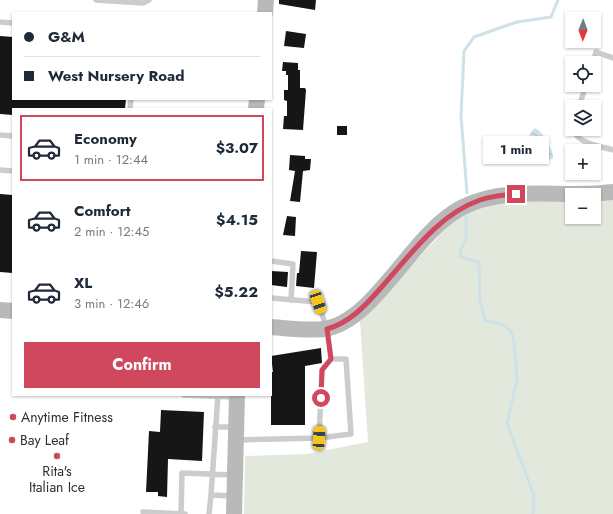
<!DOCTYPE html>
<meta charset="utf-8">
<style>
:root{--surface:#fff;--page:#f6f6f7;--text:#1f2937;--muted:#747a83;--line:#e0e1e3;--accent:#d0485d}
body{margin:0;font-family:Jost,sans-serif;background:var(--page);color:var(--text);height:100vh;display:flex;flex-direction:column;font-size:15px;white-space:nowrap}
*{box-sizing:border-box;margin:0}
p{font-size:13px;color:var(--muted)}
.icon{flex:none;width:22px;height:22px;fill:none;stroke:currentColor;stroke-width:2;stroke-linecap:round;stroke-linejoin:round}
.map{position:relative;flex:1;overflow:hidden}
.drawer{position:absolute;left:12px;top:108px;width:260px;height:288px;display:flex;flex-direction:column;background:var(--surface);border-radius:0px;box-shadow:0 1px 3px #0004}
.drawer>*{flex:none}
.hud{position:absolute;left:12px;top:12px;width:260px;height:88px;border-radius:0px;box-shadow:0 1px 3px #0004;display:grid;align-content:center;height:88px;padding:0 12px;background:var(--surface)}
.needle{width:26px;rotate:181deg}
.controls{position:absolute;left:565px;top:12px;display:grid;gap:8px}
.controls a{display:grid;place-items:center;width:36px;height:36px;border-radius:0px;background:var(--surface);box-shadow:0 1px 3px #0004;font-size:20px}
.end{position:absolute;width:18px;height:18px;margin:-9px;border:5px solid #d0485d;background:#fff;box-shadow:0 0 0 2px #fff}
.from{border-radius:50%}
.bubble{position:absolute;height:28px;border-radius:0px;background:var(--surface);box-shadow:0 1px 3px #0004;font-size:13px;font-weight:700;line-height:28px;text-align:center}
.car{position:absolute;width:12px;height:24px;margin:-12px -6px;border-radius:5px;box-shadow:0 0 3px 1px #0007;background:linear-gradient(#f5c518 24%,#345 0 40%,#f5c518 0 76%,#345 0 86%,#f5c518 0)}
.hud b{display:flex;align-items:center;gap:14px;height:38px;font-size:15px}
.hud b+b{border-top:1px solid var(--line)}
.hud i{width:10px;height:10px;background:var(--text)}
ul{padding:7px 0 0;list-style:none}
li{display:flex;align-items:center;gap:12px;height:66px;margin:0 8px 6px;padding:0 4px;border:2px solid transparent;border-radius:0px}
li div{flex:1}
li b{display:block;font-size:15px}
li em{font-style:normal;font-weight:700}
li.selected{border-color:var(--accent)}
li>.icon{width:36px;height:36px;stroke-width:1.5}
.action{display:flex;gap:8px;margin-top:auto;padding:8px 12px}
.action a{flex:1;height:46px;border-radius:0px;background:var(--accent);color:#fff;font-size:16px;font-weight:700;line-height:46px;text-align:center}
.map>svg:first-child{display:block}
.park{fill:#e3e8dc}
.water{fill:url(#water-waves)}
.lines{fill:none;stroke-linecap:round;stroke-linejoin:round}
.stream{stroke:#cee0e8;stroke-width:3}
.building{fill:#161616}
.lane{stroke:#ccc;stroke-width:5.5}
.secondary{stroke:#b9b9b9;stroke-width:16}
.route{stroke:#d0485d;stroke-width:5}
.poi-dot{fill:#d0485d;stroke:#fff;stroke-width:1.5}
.labels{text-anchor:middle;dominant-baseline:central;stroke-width:4;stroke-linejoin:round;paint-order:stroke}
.poi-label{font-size:14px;fill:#2f2f2f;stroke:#fff;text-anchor:start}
</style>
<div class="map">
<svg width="613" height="514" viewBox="0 0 613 514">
<defs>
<pattern id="water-waves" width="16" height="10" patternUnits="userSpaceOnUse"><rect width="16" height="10" fill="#cee0e8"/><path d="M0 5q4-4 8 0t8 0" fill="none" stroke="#b1c0c7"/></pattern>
</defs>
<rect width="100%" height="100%" fill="#fff"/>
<path class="park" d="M 613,199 L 613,514 L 244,514 L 245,456 L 307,454 L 368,442 L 360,321 L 450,224 C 488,198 528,201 572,201 L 572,217 L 594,217 L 594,201 Z"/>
<path class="water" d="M 535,128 C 542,131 554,150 553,158 L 547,161 L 524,161 C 521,153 529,132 535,128 Z"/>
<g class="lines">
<path class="stream" d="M 467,193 L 461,116 L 464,51 L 474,37 L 517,22 L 551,17 L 558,0
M 466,216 L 466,239 L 461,249 L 460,257 L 479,262 L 480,301 L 485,320 L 506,326 L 511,332 L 514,341 L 517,380 L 507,423 L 534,496 L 533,514"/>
</g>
<path class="building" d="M 279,0 L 316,0 L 315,10 L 279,4 Z
M 286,31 L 306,34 L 304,48 L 284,46 Z
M 0,36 L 13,37 L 13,99 L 126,99 L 125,109 L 13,109 L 13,115 L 0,114 Z
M 283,62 L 298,63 L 298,70 L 300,70 L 300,88 L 305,88 L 306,90 L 303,130 L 283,129 L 284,116 L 287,116 L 287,101 L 284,100 L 284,90 L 288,90 L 288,75 L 286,75 L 286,71 L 282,71 Z
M 337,126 L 347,126 L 347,135 L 337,135 Z
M 290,155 L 305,156 L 305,159 L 311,159 L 310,170 L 303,171 L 300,202 L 290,201 L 295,171 L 289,170 Z
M 0,194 L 13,195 L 13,273 L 0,272 Z
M 287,216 L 296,217 L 295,236 L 283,235 Z
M 301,251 L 317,252 L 314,288 L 296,286 L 297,273 L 299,273 Z
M 271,271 L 288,272 L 287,287 L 271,285 Z
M 321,348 L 322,363 L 305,366 L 305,425 L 271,425 L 271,372 L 273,372 L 271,356 Z
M 161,410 L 204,412 L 202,461 L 168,459 L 167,497 L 158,496 L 158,492 L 146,492 L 149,431 L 160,432 Z"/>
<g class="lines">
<path class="lane" d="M 96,0 L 143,3 L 149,0
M 0,22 L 13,23
M 593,63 L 596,52 L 613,58
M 579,107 L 586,85
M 130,109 L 131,99
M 574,129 C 576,144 601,146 613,150
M 0,135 L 13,136
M 0,170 L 13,171
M 271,261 L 293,264 L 291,300
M 184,395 L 235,397
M 215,427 L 235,427
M 319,438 L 322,370 L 331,359
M 236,440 L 319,438 L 351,434 L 346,359 L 331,359 L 327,329 L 318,302 L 271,298
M 211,495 L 218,395
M 143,512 L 185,514
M 181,514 L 182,473 L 235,475
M 209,514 L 211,495 L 232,496"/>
<path class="secondary" d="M 265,13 L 266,0
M 256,109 L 257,99
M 0,310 L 13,311
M 271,327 C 286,328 315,332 329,328 C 378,316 414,231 463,207 C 509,184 563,199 613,192
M 234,514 L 237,395"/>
</g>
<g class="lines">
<path class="route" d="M 321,398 L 322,370 L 331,359 L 327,329 C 349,323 365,306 379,290 C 409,257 437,215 480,200 C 491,196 504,195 516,194"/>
</g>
<g class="poi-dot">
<circle cx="13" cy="417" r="4"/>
<circle cx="12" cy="440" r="4"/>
<circle cx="57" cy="456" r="4"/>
</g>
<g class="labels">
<g class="poi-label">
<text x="21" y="417">Anytime Fitness</text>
<text x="20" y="440">Bay Leaf</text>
<text x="57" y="471" text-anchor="middle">Rita's<tspan x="57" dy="16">Italian Ice</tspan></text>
</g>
</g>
</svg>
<div class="controls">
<a><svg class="needle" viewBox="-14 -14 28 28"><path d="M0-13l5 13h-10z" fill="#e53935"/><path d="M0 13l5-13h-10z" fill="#747a83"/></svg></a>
<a><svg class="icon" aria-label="locate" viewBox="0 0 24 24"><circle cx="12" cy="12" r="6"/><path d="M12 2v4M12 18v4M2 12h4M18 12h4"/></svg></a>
<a><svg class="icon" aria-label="layers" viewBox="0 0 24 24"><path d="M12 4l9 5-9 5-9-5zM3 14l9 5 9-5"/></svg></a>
<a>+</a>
<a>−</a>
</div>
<i class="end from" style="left:321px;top:398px"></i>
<i class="end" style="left:516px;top:194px"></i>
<div class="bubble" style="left:483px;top:136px;width:66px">1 min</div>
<i class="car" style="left:318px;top:302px;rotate:161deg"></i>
<i class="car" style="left:319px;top:438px;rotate:3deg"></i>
<div class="hud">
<b><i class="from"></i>G&amp;M</b>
<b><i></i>West Nursery Road</b>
</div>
<section class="drawer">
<ul>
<li class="selected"><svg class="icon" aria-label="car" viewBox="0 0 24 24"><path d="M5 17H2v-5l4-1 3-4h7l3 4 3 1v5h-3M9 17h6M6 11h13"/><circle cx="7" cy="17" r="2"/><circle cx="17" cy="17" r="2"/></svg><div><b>Economy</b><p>1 min · 12:44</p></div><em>$3.07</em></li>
<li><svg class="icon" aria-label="car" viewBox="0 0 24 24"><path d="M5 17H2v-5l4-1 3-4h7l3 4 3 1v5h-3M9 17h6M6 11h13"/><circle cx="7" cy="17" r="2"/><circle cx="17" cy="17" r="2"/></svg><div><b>Comfort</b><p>2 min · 12:45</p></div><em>$4.15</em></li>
<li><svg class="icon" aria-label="car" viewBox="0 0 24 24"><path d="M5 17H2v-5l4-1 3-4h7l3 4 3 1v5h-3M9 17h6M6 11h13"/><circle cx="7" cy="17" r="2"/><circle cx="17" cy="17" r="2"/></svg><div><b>XL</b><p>3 min · 12:46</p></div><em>$5.22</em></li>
</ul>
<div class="action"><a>Confirm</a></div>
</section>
</div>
